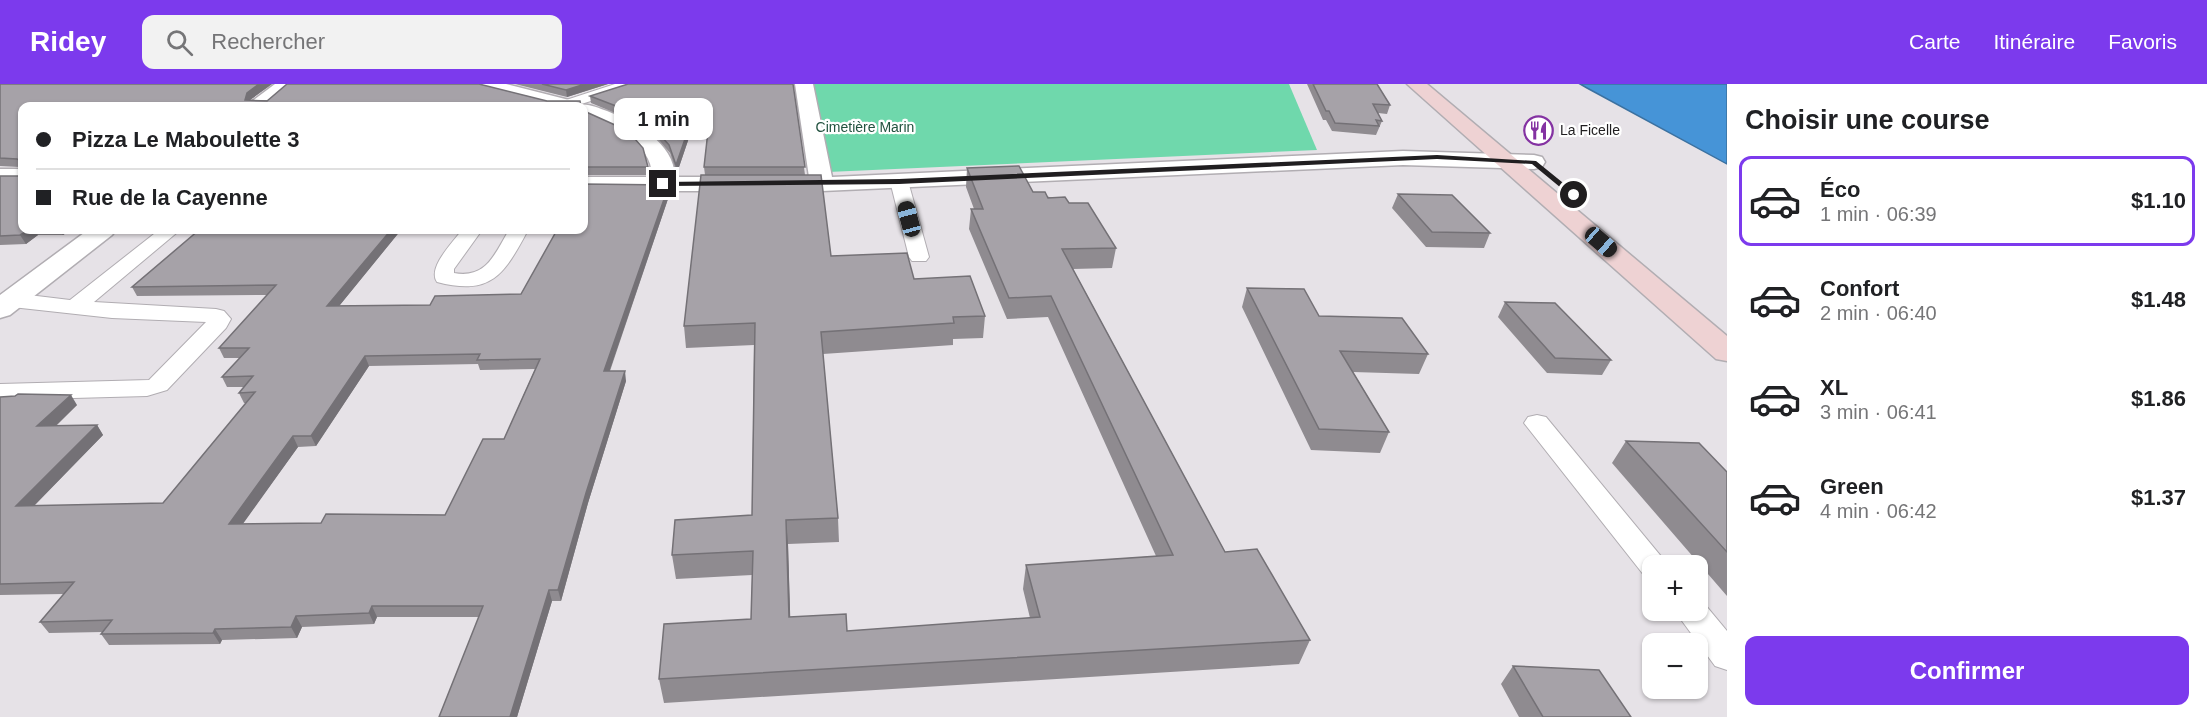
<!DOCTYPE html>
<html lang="fr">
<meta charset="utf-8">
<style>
:root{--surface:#fff;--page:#f2f2f2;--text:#202124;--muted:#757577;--line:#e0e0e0;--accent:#7c3aed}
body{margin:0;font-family:Arial,sans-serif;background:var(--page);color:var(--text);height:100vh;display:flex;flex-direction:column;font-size:22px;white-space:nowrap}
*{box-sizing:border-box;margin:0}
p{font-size:20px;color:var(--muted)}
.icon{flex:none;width:33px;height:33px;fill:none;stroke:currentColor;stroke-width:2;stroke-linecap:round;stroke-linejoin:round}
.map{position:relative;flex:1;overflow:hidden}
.drawer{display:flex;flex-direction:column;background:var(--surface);width:480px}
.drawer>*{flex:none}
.hud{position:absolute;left:18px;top:18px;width:570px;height:132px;border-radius:12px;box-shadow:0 2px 4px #0004;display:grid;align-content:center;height:132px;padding:0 18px;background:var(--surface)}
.controls{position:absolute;left:1642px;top:471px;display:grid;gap:12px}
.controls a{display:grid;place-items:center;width:66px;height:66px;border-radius:12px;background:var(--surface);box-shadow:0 2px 4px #0004;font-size:30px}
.end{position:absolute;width:27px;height:27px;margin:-14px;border:8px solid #201e20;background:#fff;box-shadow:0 0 0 3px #fff}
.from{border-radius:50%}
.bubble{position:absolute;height:42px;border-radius:12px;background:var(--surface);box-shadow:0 2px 4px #0004;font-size:20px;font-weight:700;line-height:42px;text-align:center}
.car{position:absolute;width:18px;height:36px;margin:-18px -9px;border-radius:8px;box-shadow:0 0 4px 2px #0007;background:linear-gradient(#222 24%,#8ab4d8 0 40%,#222 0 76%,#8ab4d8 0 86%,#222 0)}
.hud b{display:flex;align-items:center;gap:21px;height:57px;font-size:22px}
.hud b+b{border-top:2px solid var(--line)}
.hud i{width:15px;height:15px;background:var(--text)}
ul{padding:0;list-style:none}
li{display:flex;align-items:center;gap:18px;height:90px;margin:0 12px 9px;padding:0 6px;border:3px solid transparent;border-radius:12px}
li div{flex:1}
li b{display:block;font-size:22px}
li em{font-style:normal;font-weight:700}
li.on{border-color:var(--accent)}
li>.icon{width:54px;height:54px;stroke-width:1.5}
h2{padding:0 18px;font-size:27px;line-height:72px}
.primary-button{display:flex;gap:12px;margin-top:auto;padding:12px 18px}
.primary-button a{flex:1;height:69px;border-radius:12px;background:var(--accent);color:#fff;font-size:24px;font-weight:700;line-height:69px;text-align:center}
header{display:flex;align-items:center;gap:36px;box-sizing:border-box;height:84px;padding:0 30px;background:var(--accent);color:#fff}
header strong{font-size:28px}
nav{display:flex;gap:33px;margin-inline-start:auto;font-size:21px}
.search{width:420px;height:54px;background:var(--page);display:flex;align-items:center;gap:15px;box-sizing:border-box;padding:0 21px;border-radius:12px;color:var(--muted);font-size:22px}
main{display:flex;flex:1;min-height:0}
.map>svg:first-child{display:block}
.green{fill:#6fd8ac}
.water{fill:#4694d7;stroke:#3b71a0;stroke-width:1.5}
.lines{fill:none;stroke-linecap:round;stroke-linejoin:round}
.lane-casing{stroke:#b1adb2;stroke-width:2}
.street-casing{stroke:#b1adb2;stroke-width:3}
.secondary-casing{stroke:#b1adb2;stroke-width:3}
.lane{fill:#fff;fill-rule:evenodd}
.street{fill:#fff;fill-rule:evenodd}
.secondary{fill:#eed2d3;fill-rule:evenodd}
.wall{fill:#8f8b90;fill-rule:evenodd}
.shaded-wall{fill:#747176}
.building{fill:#a6a2a8;stroke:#747176;stroke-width:1.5;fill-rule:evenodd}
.route{fill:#201e20}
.labels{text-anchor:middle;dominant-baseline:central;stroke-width:4.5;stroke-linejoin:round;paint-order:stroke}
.far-park-label{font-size:14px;fill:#21513e;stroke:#fff}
.far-poi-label{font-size:14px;fill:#201e20;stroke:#fff;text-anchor:start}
</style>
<header>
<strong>Ridey</strong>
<div class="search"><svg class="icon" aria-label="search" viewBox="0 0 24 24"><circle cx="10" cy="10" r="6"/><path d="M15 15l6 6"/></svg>Rechercher</div>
<nav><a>Carte</a><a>Itinéraire</a><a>Favoris</a></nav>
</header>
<main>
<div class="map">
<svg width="1727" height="633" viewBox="0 0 1727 633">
<rect width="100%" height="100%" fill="#e6e2e7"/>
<path class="green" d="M 810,0 L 1289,0 L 1317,66 L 828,88 Z"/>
<path class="water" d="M 1580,0 L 1727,0 L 1727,80 L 1587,4 Z"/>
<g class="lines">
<defs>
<path id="lane" d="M 615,0 L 637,0 L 635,3 L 575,22 L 557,21 L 560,18 Z
M 899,92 L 905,93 L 908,97 L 929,173 L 926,177 L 912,177 L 909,173 L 890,97 L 893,93 Z
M 159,146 L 180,146 L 94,218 L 216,225 L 224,227 L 231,235 L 226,244 L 167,306 L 147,312 L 0,316 L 0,300 L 149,296 L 206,238 L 112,234 L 12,223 L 4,221 L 1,216 L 4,211 L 12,209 L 70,216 Z
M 462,146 L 482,146 L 454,185 L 454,189 C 487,195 495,169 509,146 L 528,146 C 504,191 491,212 437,198 C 427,184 453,158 462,146 Z
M 1537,331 L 1546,333 L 1669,482 L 1653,482 L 1653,493 L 1643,490 L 1524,339 L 1528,333 Z
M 1698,516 L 1702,517 L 1727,547 L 1727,586 L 1715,582 L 1674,526 L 1698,526 Z"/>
<path id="street" d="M 275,0 L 296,0 L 270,22 L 249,22 L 251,18 Z
M 475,0 L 506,0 L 577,18 L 579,21 C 588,19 598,24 607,27 C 635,38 674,58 675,93 L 809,93 L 795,0 L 813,0 L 832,93 L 1403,67 L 1534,71 L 1542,73 L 1545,78 L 1542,83 L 1534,85 L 1403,81 L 822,107 L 584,107 L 584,93 L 652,93 C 653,59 611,42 584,32 L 584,22 L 549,22 L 477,4 Z
M 0,85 L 22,85 L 22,99 L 0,99 Z
M 88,146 L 116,146 L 112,151 L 10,231 L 0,234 L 0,211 Z"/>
<path id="secondary" d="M 1407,0 L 1427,0 L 1727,252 L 1727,277 L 1716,275 Z"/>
</defs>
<use href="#lane" class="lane-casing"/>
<use href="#street" class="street-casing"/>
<use href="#secondary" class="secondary-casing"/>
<use href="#lane" class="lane"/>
<use href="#street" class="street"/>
<use href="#secondary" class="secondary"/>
</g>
<path class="wall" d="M 0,0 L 272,0 L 250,16 L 547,17 L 22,22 L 22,146 L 71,146 L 63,151 L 38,151 L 26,160 L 0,161 L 0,92 L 19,92 L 19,83 L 0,82 Z
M 515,0 L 608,0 L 567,13 Z
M 793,0 L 805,91 L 831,172 L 914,195 L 985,232 L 983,254 L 953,255 L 953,261 L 823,270 L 838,434 L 839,458 L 788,460 L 790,533 L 847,547 L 1030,534 L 1023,505 L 1026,481 L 1156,472 L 1048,233 L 1007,235 L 969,145 L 971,125 L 974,125 L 966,103 L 967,84 L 1033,108 L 1069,119 L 1116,164 L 1112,184 L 1073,185 L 1225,468 L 1310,556 L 1299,580 L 664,619 L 659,595 L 751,535 L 752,491 L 676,495 L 672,471 L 752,431 L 754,261 L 686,264 L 684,242 L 705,91 L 704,83 L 709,36 L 696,33 L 677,89 L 670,69 L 653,49 L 630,35 L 591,19 L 590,12 Z
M 1307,0 L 1377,0 L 1390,21 L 1387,30 L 1378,29 L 1382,37 L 1376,51 L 1332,47 L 1326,36 L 1323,36 Z
M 584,27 L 648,83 L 649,91 L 584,91 Z
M 669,101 L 670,109 L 610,287 L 626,297 L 588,419 L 561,517 L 552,517 L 517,633 L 439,633 L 479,533 L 377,533 L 374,540 L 302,543 L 297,554 L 222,556 L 220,560 L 109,561 L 101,550 L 103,548 L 49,549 L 40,538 L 64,510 L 0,511 L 0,313 L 77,321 L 56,342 L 97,341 L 103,351 L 34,422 L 163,419 L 246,319 L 244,319 L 239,309 L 245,303 L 227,303 L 222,293 L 240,274 L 224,274 L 219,264 L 267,211 L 137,212 L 132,203 L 199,146 L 401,146 L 339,222 L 430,221 L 521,210 ZM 478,280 L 480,286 L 535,285 L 504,355 L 445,431 L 321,439 L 242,440 L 298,363 L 316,362 L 369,282 Z
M 1398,110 L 1490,149 L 1484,164 L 1426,163 L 1392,124 Z
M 1247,204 L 1319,232 L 1428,270 L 1419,290 L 1353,288 L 1389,348 L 1380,369 L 1311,366 L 1242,223 Z
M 1505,218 L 1611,276 L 1602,291 L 1547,289 L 1498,233 Z
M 1626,357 L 1727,388 L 1727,512 L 1612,379 Z
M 1513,582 L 1631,633 L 1519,633 L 1501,600 Z"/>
<path class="shaded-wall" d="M 259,0 L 272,0 L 250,16 L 245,16 L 247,9 Z
M 585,0 L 608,0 L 567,13 L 566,6 Z
M 695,26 L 696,33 L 677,89 L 676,81 Z
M 669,101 L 670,109 L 606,297 L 604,287 Z
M 29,146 L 35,146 L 38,151 L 26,160 L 20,151 Z
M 59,146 L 71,146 L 63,151 Z
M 391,146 L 401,146 L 331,232 L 327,222 Z
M 365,272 L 369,282 L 316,362 L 311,352 Z
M 625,287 L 626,297 L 588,419 L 561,517 L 558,506 L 586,409 Z
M 71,311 L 77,321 L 44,353 L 37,342 Z
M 97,341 L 103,351 L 23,433 L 16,422 Z
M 293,352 L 298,363 L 235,451 L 229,440 Z
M 786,436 L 788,460 L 791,558 L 789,533 Z
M 549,506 L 552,517 L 517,633 L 510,633 Z
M 372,522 L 377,533 L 374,540 L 369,529 Z
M 296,532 L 302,543 L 297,554 L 291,543 Z
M 215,545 L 222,556 L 220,560 L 213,549 Z"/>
<path class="building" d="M 0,0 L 259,0 L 247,9 L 245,16 L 267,17 L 287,0 L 479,0 L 547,17 L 580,17 L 581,22 L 22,22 L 22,146 L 29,146 L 20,151 L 0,152 L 0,92 L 19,92 L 20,77 L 17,75 L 0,74 Z
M 542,0 L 585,0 L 566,6 Z
M 628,0 L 793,0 L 805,83 L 704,83 L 710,29 L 695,26 L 676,81 L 669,61 L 652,42 L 629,27 L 590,12 Z
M 1313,0 L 1377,0 L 1390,21 L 1373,20 L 1382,37 L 1376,36 L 1379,42 L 1335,39 L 1329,27 L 1326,27 Z
M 584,27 L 615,41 L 635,55 L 643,64 L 648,83 L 584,83 Z
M 1019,82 L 1033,108 L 1045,108 L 1048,114 L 1065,113 L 1069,119 L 1088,119 L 1116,164 L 1062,165 L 1225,468 L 1257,465 L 1310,556 L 659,595 L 664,540 L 751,535 L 753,467 L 672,471 L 675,436 L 752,431 L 755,239 L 684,242 L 701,91 L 821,91 L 831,172 L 907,169 L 914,195 L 970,192 L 985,232 L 953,233 L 954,239 L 821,248 L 838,434 L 786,436 L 789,533 L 846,530 L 847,547 L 1040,533 L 1026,481 L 1173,471 L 1051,212 L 1009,214 L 971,125 L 983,125 L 967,84 Z
M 584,100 L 669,101 L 604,287 L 625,287 L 586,409 L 558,506 L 549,506 L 510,633 L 439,633 L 483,522 L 372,522 L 369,529 L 296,532 L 291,543 L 215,545 L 213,549 L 101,550 L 112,536 L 40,538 L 74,498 L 0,500 L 0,313 L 15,312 L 18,310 L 71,311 L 37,342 L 97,341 L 16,422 L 163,419 L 255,308 L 239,309 L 253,292 L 222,293 L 249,264 L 219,264 L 276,201 L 132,203 L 199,146 L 391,146 L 327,222 L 430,221 L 435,212 L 521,210 L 557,146 L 584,146 ZM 480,270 L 477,276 L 540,275 L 504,355 L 483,355 L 445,431 L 326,430 L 321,439 L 229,440 L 293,352 L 311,352 L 365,272 Z
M 1398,110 L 1452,111 L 1490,149 L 1432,148 Z
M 1247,204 L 1304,205 L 1319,232 L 1402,234 L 1428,270 L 1340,267 L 1389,348 L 1319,345 Z
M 1505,218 L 1555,219 L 1611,276 L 1555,274 Z
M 1626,357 L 1699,359 L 1727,388 L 1727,468 Z
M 1513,582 L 1599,586 L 1631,633 L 1543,633 Z"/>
<path class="route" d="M 1437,71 L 1536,77 L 1578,111 L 1572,113 L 1532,80 L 1437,75 L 899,100 L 663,102 L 659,100 L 663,98 L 899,95 Z"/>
<defs>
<symbol id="restaurant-ring" viewBox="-11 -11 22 22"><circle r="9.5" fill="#fff" stroke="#8432a2" stroke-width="1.5"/><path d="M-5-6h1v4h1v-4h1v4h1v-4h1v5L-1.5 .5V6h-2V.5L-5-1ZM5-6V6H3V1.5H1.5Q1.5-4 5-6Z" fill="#8432a2"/></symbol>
</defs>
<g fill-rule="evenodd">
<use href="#restaurant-ring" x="1522" y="30" width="33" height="33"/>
</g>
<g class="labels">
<g class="far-park-label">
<text x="865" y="43">Cimetière Marin</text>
</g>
<g class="far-poi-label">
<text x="1560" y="46">La Ficelle</text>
</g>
</g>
</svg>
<div class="controls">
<a>+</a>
<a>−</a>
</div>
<i class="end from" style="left:1574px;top:111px"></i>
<i class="end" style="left:663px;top:100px"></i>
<div class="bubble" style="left:614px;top:14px;width:99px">1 min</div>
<i class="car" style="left:909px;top:135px;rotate:345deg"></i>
<i class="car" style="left:1601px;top:158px;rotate:131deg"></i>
<div class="hud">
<b><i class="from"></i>Pizza Le Maboulette 3</b>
<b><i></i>Rue de la Cayenne</b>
</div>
</div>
<section class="drawer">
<h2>Choisir une course</h2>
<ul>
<li class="on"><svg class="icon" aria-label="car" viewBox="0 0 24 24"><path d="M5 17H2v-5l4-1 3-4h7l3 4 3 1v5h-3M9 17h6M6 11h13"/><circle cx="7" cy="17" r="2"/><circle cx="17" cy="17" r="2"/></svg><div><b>Éco</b><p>1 min · 06:39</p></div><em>$1.10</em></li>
<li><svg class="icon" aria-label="car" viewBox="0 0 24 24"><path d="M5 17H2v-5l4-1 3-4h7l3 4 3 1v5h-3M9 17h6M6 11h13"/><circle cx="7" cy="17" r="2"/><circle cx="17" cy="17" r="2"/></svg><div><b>Confort</b><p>2 min · 06:40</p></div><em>$1.48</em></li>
<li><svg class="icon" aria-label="car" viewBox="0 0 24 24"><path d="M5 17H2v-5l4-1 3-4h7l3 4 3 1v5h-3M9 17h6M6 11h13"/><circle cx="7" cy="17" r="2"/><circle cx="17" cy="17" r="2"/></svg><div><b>XL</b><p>3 min · 06:41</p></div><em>$1.86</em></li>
<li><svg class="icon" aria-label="car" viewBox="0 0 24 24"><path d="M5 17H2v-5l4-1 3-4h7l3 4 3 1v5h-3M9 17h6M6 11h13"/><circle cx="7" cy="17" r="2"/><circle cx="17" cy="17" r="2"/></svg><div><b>Green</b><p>4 min · 06:42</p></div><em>$1.37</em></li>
</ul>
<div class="primary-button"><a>Confirmer</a></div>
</section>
</main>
